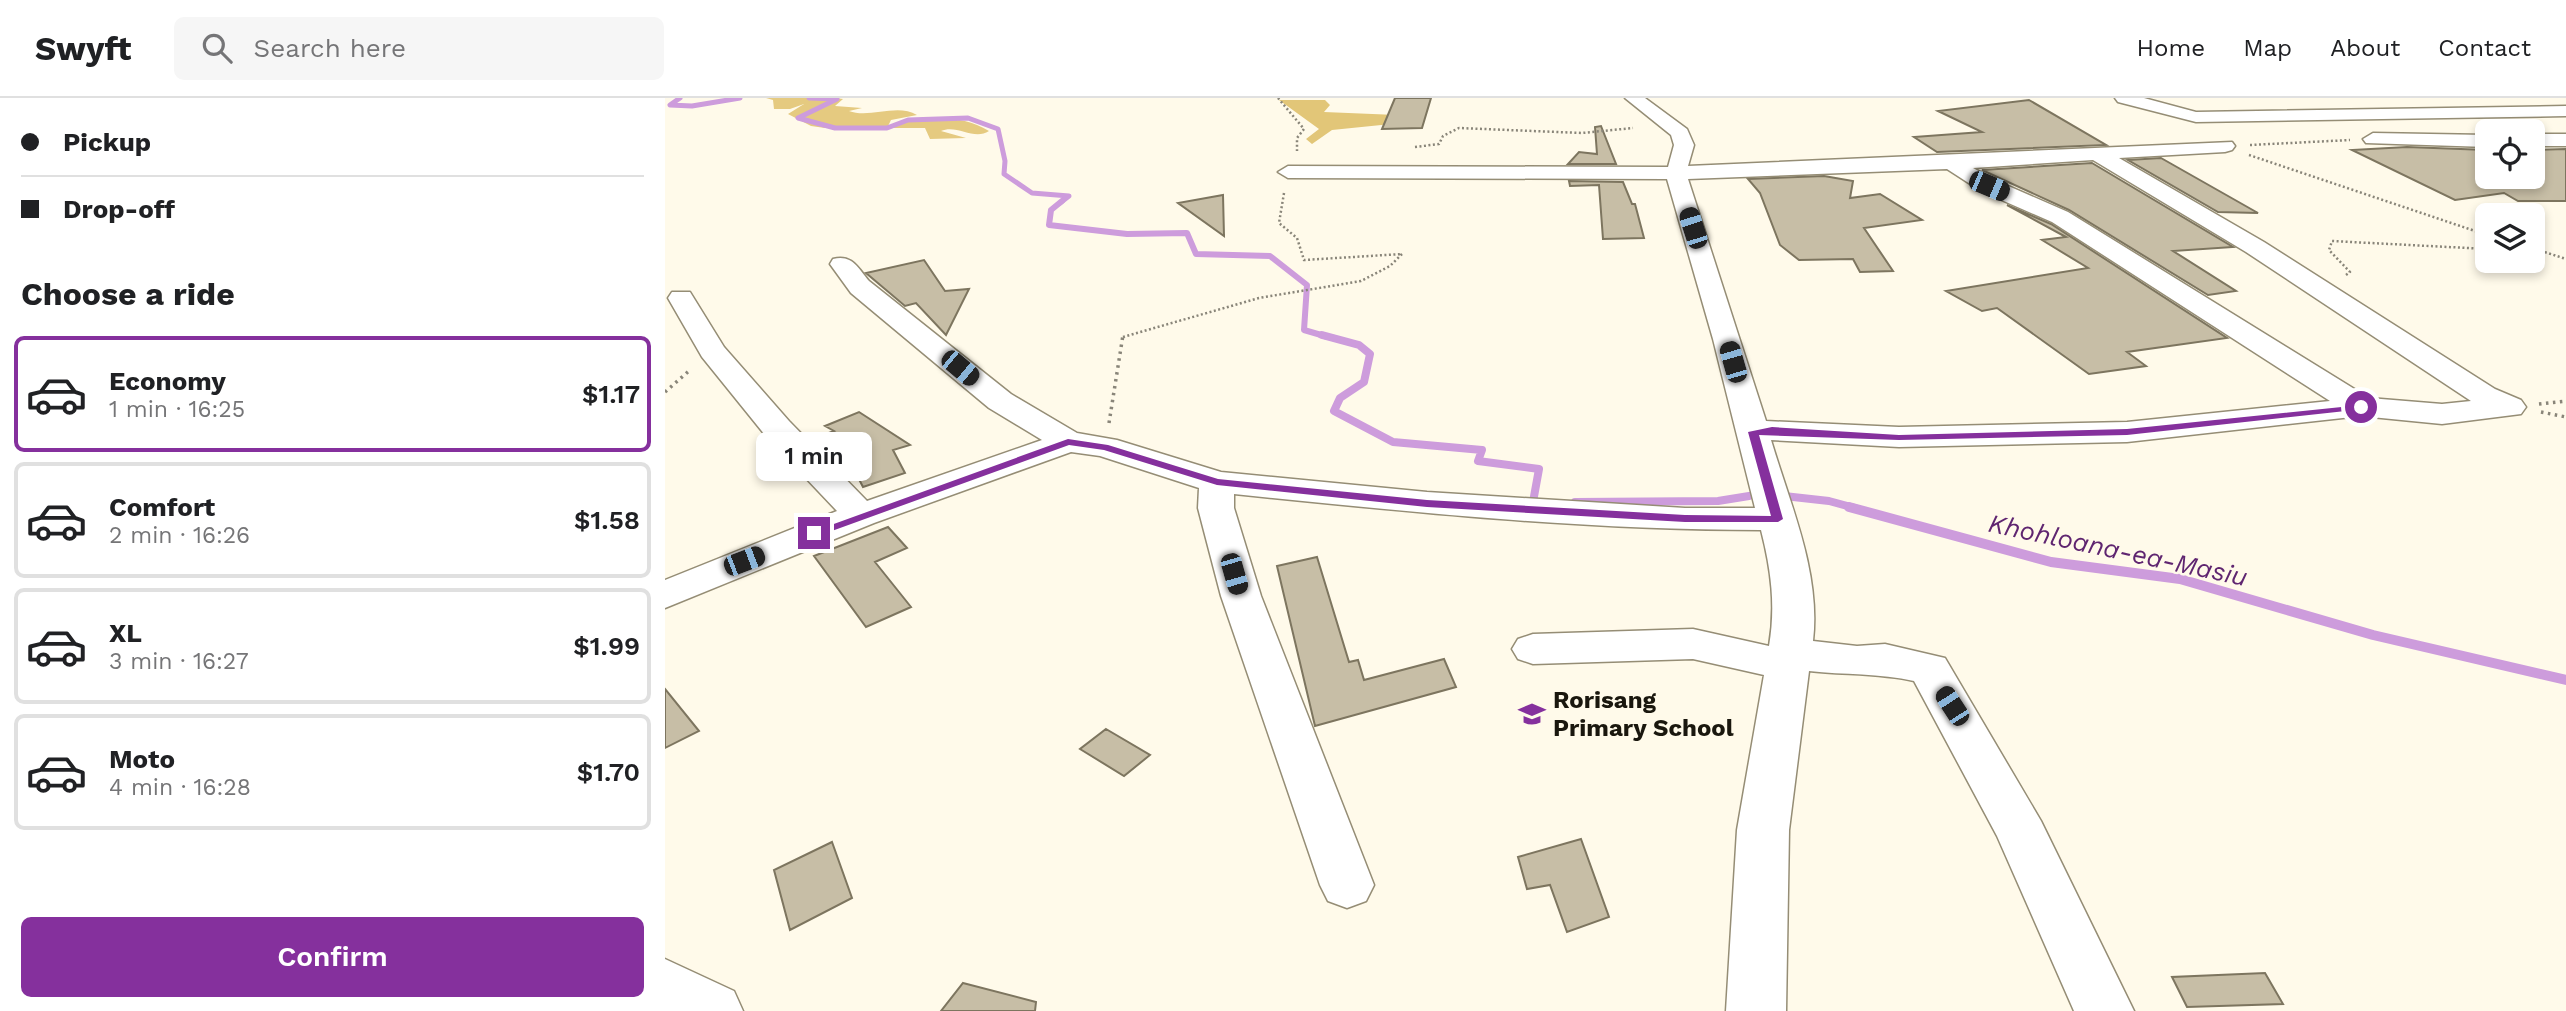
<!DOCTYPE html>
<meta charset="utf-8">
<style>
:root{--surface:#fff;--page:#f6f6f6;--text:#202124;--muted:#757577;--line:#e0e0e0;--accent:#85309d}
body{margin:0;font-family:"Work Sans",sans-serif;background:var(--page);color:var(--text);height:100vh;display:flex;flex-direction:column;font-size:26px;white-space:nowrap}
*{box-sizing:border-box;margin:0}
p{font-size:23px;color:var(--muted)}
.icon{flex:none;width:38px;height:38px;fill:none;stroke:currentColor;stroke-width:2;stroke-linecap:round;stroke-linejoin:round}
.map{position:relative;flex:1;overflow:hidden}
.panel{display:flex;flex-direction:column;background:var(--surface);width:665px}
.panel>*{flex:none}
.banner{display:grid;align-content:center;height:154px;padding:0 21px;background:var(--surface)}
.tools{position:absolute;left:1810px;top:21px;display:grid;gap:14px}
.tools a{display:grid;place-items:center;width:70px;height:70px;border-radius:10px;background:var(--surface);box-shadow:0 4px 10px #0003;font-size:35px}
.end{position:absolute;width:32px;height:32px;margin:-16px;border:9px solid #85309d;background:#fff;box-shadow:0 0 0 4px #fff}
.from{border-radius:50%}
.bubble{position:absolute;height:49px;border-radius:10px;background:var(--surface);box-shadow:0 4px 10px #0003;font-size:23px;font-weight:600;line-height:49px;text-align:center}
.car{position:absolute;width:21px;height:42px;margin:-21px -10px;border-radius:9px;box-shadow:0 0 5px 2px #0007;background:linear-gradient(#222 24%,#8ab4d8 0 40%,#222 0 76%,#8ab4d8 0 86%,#222 0)}
.banner b{display:flex;align-items:center;gap:24px;height:66px;font-size:26px}
.banner b+b{border-top:2px solid var(--line)}
.banner i{width:18px;height:18px;background:var(--text)}
ul{padding:0;list-style:none}
li{display:flex;align-items:center;gap:21px;height:116px;margin:0 14px 10px;padding:0 7px;border:4px solid var(--line);border-radius:10px}
li div{flex:1}
li b{display:block;font-size:26px}
li em{font-style:normal;font-weight:600}
li.current{border-color:var(--accent)}
li>.icon{width:63px;height:63px;stroke-width:1.5}
h2{padding:0 21px;font-size:32px;line-height:84px}
.primary-button{display:flex;gap:14px;margin-top:auto;padding:14px 21px}
.primary-button a{flex:1;height:80px;border-radius:10px;background:var(--accent);color:#fff;font-size:28px;font-weight:600;line-height:80px;text-align:center}
header{display:flex;align-items:center;gap:42px;box-sizing:border-box;height:98px;padding:0 35px;background:var(--surface);border-bottom:2px solid var(--line)}
header strong{font-size:33px}
nav{display:flex;gap:38px;margin-inline-start:auto;font-size:24px}
.search{width:490px;height:63px;background:var(--page);display:flex;align-items:center;gap:18px;box-sizing:border-box;padding:0 24px;border-radius:10px;color:var(--muted);font-size:26px}
main{display:flex;flex:1;min-height:0}
.map>svg:first-child{display:block}
.green{fill:#e5ca80}
.forest{fill:#e2c678}
.lines{fill:none;stroke-linecap:round;stroke-linejoin:round}
.stream-far3{stroke:#cd9cdc;stroke-width:5}
.stream-far2{stroke:#cd9cdc;stroke-width:6}
.stream-far1{stroke:#cd9cdc;stroke-width:8}
.stream{stroke:#cd9cdc;stroke-width:10}
.building{fill:#c7bea6;stroke:#7d755f;stroke-width:2}
.minor-casing{stroke:#958d75;stroke-width:3}
.path-far1{stroke:#898579;stroke-width:2.5;stroke-dasharray:2 2.5;stroke-linecap:butt}
.path{stroke:#898579;stroke-width:3.5;stroke-dasharray:2.5 4.5;stroke-linecap:butt}
.minor{fill:#fff;fill-rule:evenodd}
.route{fill:#85309d}
.labels{text-anchor:middle;dominant-baseline:central;stroke-width:5;stroke-linejoin:round;paint-order:stroke}
.poi-label{font-size:24px;font-weight:bold;fill:#1a170e;stroke:#fffaea;text-anchor:start}
.water-label{font-size:26px;font-style:italic;fill:#5f2570;stroke:#fffaea}
</style>
<header>
<strong>Swyft</strong>
<div class="search"><svg class="icon" aria-label="search" viewBox="0 0 24 24"><circle cx="10" cy="10" r="6"/><path d="M15 15l6 6"/></svg>Search here</div>
<nav><a>Home</a><a>Map</a><a>About</a><a>Contact</a></nav>
</header>
<main>
<section class="panel">
<div class="banner">
<b><i class="from"></i>Pickup</b>
<b><i></i>Drop-off</b>
</div>
<h2>Choose a ride</h2>
<ul>
<li class="current"><svg class="icon" aria-label="car" viewBox="0 0 24 24"><path d="M5 17H2v-5l4-1 3-4h7l3 4 3 1v5h-3M9 17h6M6 11h13"/><circle cx="7" cy="17" r="2"/><circle cx="17" cy="17" r="2"/></svg><div><b>Economy</b><p>1 min · 16:25</p></div><em>$1.17</em></li>
<li><svg class="icon" aria-label="car" viewBox="0 0 24 24"><path d="M5 17H2v-5l4-1 3-4h7l3 4 3 1v5h-3M9 17h6M6 11h13"/><circle cx="7" cy="17" r="2"/><circle cx="17" cy="17" r="2"/></svg><div><b>Comfort</b><p>2 min · 16:26</p></div><em>$1.58</em></li>
<li><svg class="icon" aria-label="car" viewBox="0 0 24 24"><path d="M5 17H2v-5l4-1 3-4h7l3 4 3 1v5h-3M9 17h6M6 11h13"/><circle cx="7" cy="17" r="2"/><circle cx="17" cy="17" r="2"/></svg><div><b>XL</b><p>3 min · 16:27</p></div><em>$1.99</em></li>
<li><svg class="icon" aria-label="car" viewBox="0 0 24 24"><path d="M5 17H2v-5l4-1 3-4h7l3 4 3 1v5h-3M9 17h6M6 11h13"/><circle cx="7" cy="17" r="2"/><circle cx="17" cy="17" r="2"/></svg><div><b>Moto</b><p>4 min · 16:28</p></div><em>$1.70</em></li>
</ul>
<div class="primary-button"><a>Confirm</a></div>
</section>
<div class="map">
<svg width="1901" height="913" viewBox="0 0 1901 913">
<rect width="100%" height="100%" fill="#fffaea"/>
<path class="green" d="M 101,0 L 170,0 L 178,1 L 170,8 L 197,10 L 184,13 C 204,21 232,5 252,17 L 226,22 L 223,28 C 256,20 292,14 324,33 C 309,43 292,26 276,33 L 301,40 L 265,41 L 260,30 L 160,30 L 146,28 L 123,16 L 139,6 L 125,11 L 109,11 L 108,2 Z"/>
<path class="forest" d="M 614,2 L 660,2 L 665,7 L 659,14 L 756,18 L 736,25 L 667,32 L 647,46 L 641,41 L 654,31 Z"/>
<g class="lines">
<path class="stream-far3" d="M 15,0 L 5,7 L 27,8 L 75,0
M 144,0 L 172,1 L 133,20 L 170,30 L 222,30 L 243,22 L 303,20 L 333,31 L 340,63 L 339,76 L 367,95 L 404,98 L 395,105"/>
<path class="stream-far2" d="M 397,103 L 386,112 L 384,127 L 462,136 L 522,135 L 531,156 L 605,158 L 642,187 L 639,232 L 663,239"/>
<path class="stream-far1" d="M 657,237 L 694,247 L 705,256 L 699,284 L 675,300 L 669,313 L 728,344 L 817,352 L 813,363 L 874,371 L 868,404 L 877,404
M 1119,398 L 1164,403 L 1190,410
M 910,404 L 1053,403 L 1084,398"/>
<path class="stream" d="M 1184,409 L 1386,464 L 1515,481 L 1708,537 L 1901,582"/>
</g>
<path class="building" d="M 730,0 L 766,0 L 757,30 L 717,31 Z
M 1364,2 L 1441,47 L 1272,54 L 1249,39 L 1317,34 L 1273,13 Z
M 936,28 L 951,66 L 903,66 L 914,54 L 932,56 L 930,29 Z
M 1742,49 L 1822,52 L 1822,79 L 1867,79 L 1867,52 L 1901,51 L 1901,103 L 1853,103 L 1839,95 L 1790,102 L 1687,52 Z
M 1496,60 L 1593,115 L 1553,114 L 1463,62 Z
M 1427,65 L 1568,149 L 1508,153 L 1571,193 L 1543,197 L 1404,112 L 1317,72 Z
M 1159,78 L 1188,83 L 1185,100 L 1215,96 L 1257,122 L 1199,130 L 1228,173 L 1195,174 L 1188,161 L 1134,162 L 1115,147 L 1095,95 L 1083,81 Z
M 904,83 L 958,84 L 967,106 L 970,106 L 979,140 L 938,141 L 934,87 L 905,88 Z
M 558,97 L 559,138 L 513,105 Z
M 1342,107 L 1386,126 L 1562,240 L 1462,254 L 1481,268 L 1424,276 L 1332,210 L 1317,213 L 1281,193 L 1423,170 L 1377,142 L 1401,139 Z
M 259,162 L 280,193 L 304,191 L 281,237 L 251,205 L 240,208 L 201,175 Z
M 194,314 L 245,347 L 228,352 L 240,375 L 198,389 L 183,360 L 153,339 L 169,333 L 160,328 Z
M 223,429 L 242,450 L 210,464 L 246,509 L 201,529 L 149,458 Z
M 652,459 L 684,564 L 693,562 L 699,582 L 779,561 L 791,589 L 650,628 L 612,468 Z
M 0,591 L 34,633 L 0,650 Z
M 441,631 L 485,657 L 459,678 L 415,651 Z
M 916,741 L 944,819 L 902,834 L 885,787 L 862,791 L 853,759 Z
M 167,744 L 187,800 L 125,832 L 109,772 Z
M 1600,875 L 1618,906 L 1522,909 L 1507,879 Z
M 298,885 L 371,904 L 370,913 L 276,913 Z"/>
<g class="lines">
<defs>
<path id="minor" d="M 960,0 L 980,0 L 1022,31 L 1029,47 L 1023,68 L 1567,44 L 1570,48 L 1567,52 L 1560,54 L 1454,60 L 1599,144 L 1830,291 L 1856,302 L 1861,309 L 1856,316 L 1777,326 L 1696,318 L 1462,344 L 1234,349 L 1106,342 C 1125,406 1156,475 1148,543 L 1192,548 L 1220,546 L 1280,560 L 1376,723 L 1469,913 L 1409,913 L 1332,738 L 1249,583 C 1215,575 1179,577 1144,573 L 1124,732 L 1121,913 L 1061,913 L 1072,732 L 1099,577 L 1028,561 L 868,566 L 853,561 L 847,551 L 853,541 L 868,536 L 1028,531 L 1104,548 C 1111,508 1106,471 1096,432 C 920,432 744,414 569,396 L 569,410 L 596,498 L 709,787 L 701,803 L 682,810 L 663,803 L 655,787 L 556,498 L 533,410 L 534,390 L 435,358 L 406,354 L 209,425 L 0,510 L 0,482 L 172,413 L 100,337 L 37,259 L 3,200 L 7,194 L 25,194 L 59,249 L 124,323 L 202,403 L 377,342 L 324,310 L 186,195 L 165,166 L 168,161 C 187,156 193,170 204,183 L 346,296 L 412,335 L 452,342 L 556,374 L 762,394 L 1020,410 L 1090,410 L 1048,241 L 1002,81 L 623,80 L 613,74 L 623,68 L 1003,69 L 1009,47 L 1006,37 ZM 1428,62 L 1581,154 L 1806,303 L 1777,306 L 1704,300 L 1403,114 L 1332,83 L 1308,70 ZM 1282,71 L 1316,93 L 1387,124 L 1665,303 L 1462,324 L 1234,329 L 1101,323 L 1023,81 Z
M 1450,0 L 1479,0 L 1531,14 L 1901,8 L 1901,18 L 1531,24 L 1453,4 Z
M 1708,35 L 1822,37 L 1822,49 L 1701,45 L 1698,41 Z
M 1867,36 L 1901,36 L 1901,48 L 1867,48 Z
M 0,861 L 69,893 L 78,913 L 0,913 Z"/>
</defs>
<use href="#minor" class="minor-casing"/>
<path class="path-far1" d="M 613,0 L 639,31 L 632,40 L 632,53
M 1585,47 L 1685,42
M 750,49 L 774,46 L 778,38 L 794,30 L 917,35 L 968,30
M 1584,57 L 1822,137
M 619,95 L 614,125 L 632,140 L 639,162 L 737,156
M 1867,150 L 1901,161
M 1867,155 L 1880,157
M 1681,177 L 1685,174 L 1664,152 L 1667,143 L 1822,151
M 458,239 L 594,200 L 696,183 L 725,168 L 737,156"/>
<path class="path" d="M 0,294 L 25,272
M 1874,306 L 1901,303
M 1876,314 L 1901,319
M 444,325 L 458,237"/>
<use href="#minor" class="minor"/>
</g>
<path class="route" d="M 1696,307 L 1699,311 L 1462,337 L 1234,342 L 1094,337 L 1118,421 L 1113,424 L 1020,424 L 762,409 L 552,387 L 439,352 L 404,347 L 153,438 L 144,435 L 403,341 L 443,347 L 553,381 L 762,402 L 1020,417 L 1106,418 L 1083,334 L 1107,329 L 1234,337 L 1462,331 Z"/>
<defs>
<symbol id="school-bare" viewBox="-9 -9 18 18"><path d="M0-5L7-2L0 1L-7-2ZM-4 1L0 2.5L4 1V4Q0 6-4 4Z" fill="#85309d" stroke="#fffaea" stroke-width="2.5" paint-order="stroke"/></symbol>
</defs>
<g fill-rule="evenodd">
<use href="#school-bare" x="848" y="597" width="38" height="38"/>
</g>
<g class="labels">
<g class="poi-label">
<text x="888" y="602">Rorisang<tspan x="888" dy="28">Primary School</tspan></text>
</g>
<g class="water-label">
<text transform="translate(1453 452) rotate(12)">Khohloana-ea-Masiu</text>
</g>
</g>
</svg>
<div class="tools">
<a><svg class="icon" aria-label="locate" viewBox="0 0 24 24"><circle cx="12" cy="12" r="6"/><path d="M12 2v4M12 18v4M2 12h4M18 12h4"/></svg></a>
<a><svg class="icon" aria-label="layers" viewBox="0 0 24 24"><path d="M12 4l9 5-9 5-9-5zM3 14l9 5 9-5"/></svg></a>
</div>
<i class="end from" style="left:1696px;top:309px"></i>
<i class="end" style="left:149px;top:435px"></i>
<div class="bubble" style="left:91px;top:334px;width:116px">1 min</div>
<i class="car" style="left:1324px;top:88px;rotate:113deg"></i>
<i class="car" style="left:1028px;top:130px;rotate:342deg"></i>
<i class="car" style="left:1068px;top:264px;rotate:344deg"></i>
<i class="car" style="left:295px;top:270px;rotate:130deg"></i>
<i class="car" style="left:79px;top:463px;rotate:69deg"></i>
<i class="car" style="left:569px;top:476px;rotate:164deg"></i>
<i class="car" style="left:1287px;top:608px;rotate:327deg"></i>
</div>
</main>
